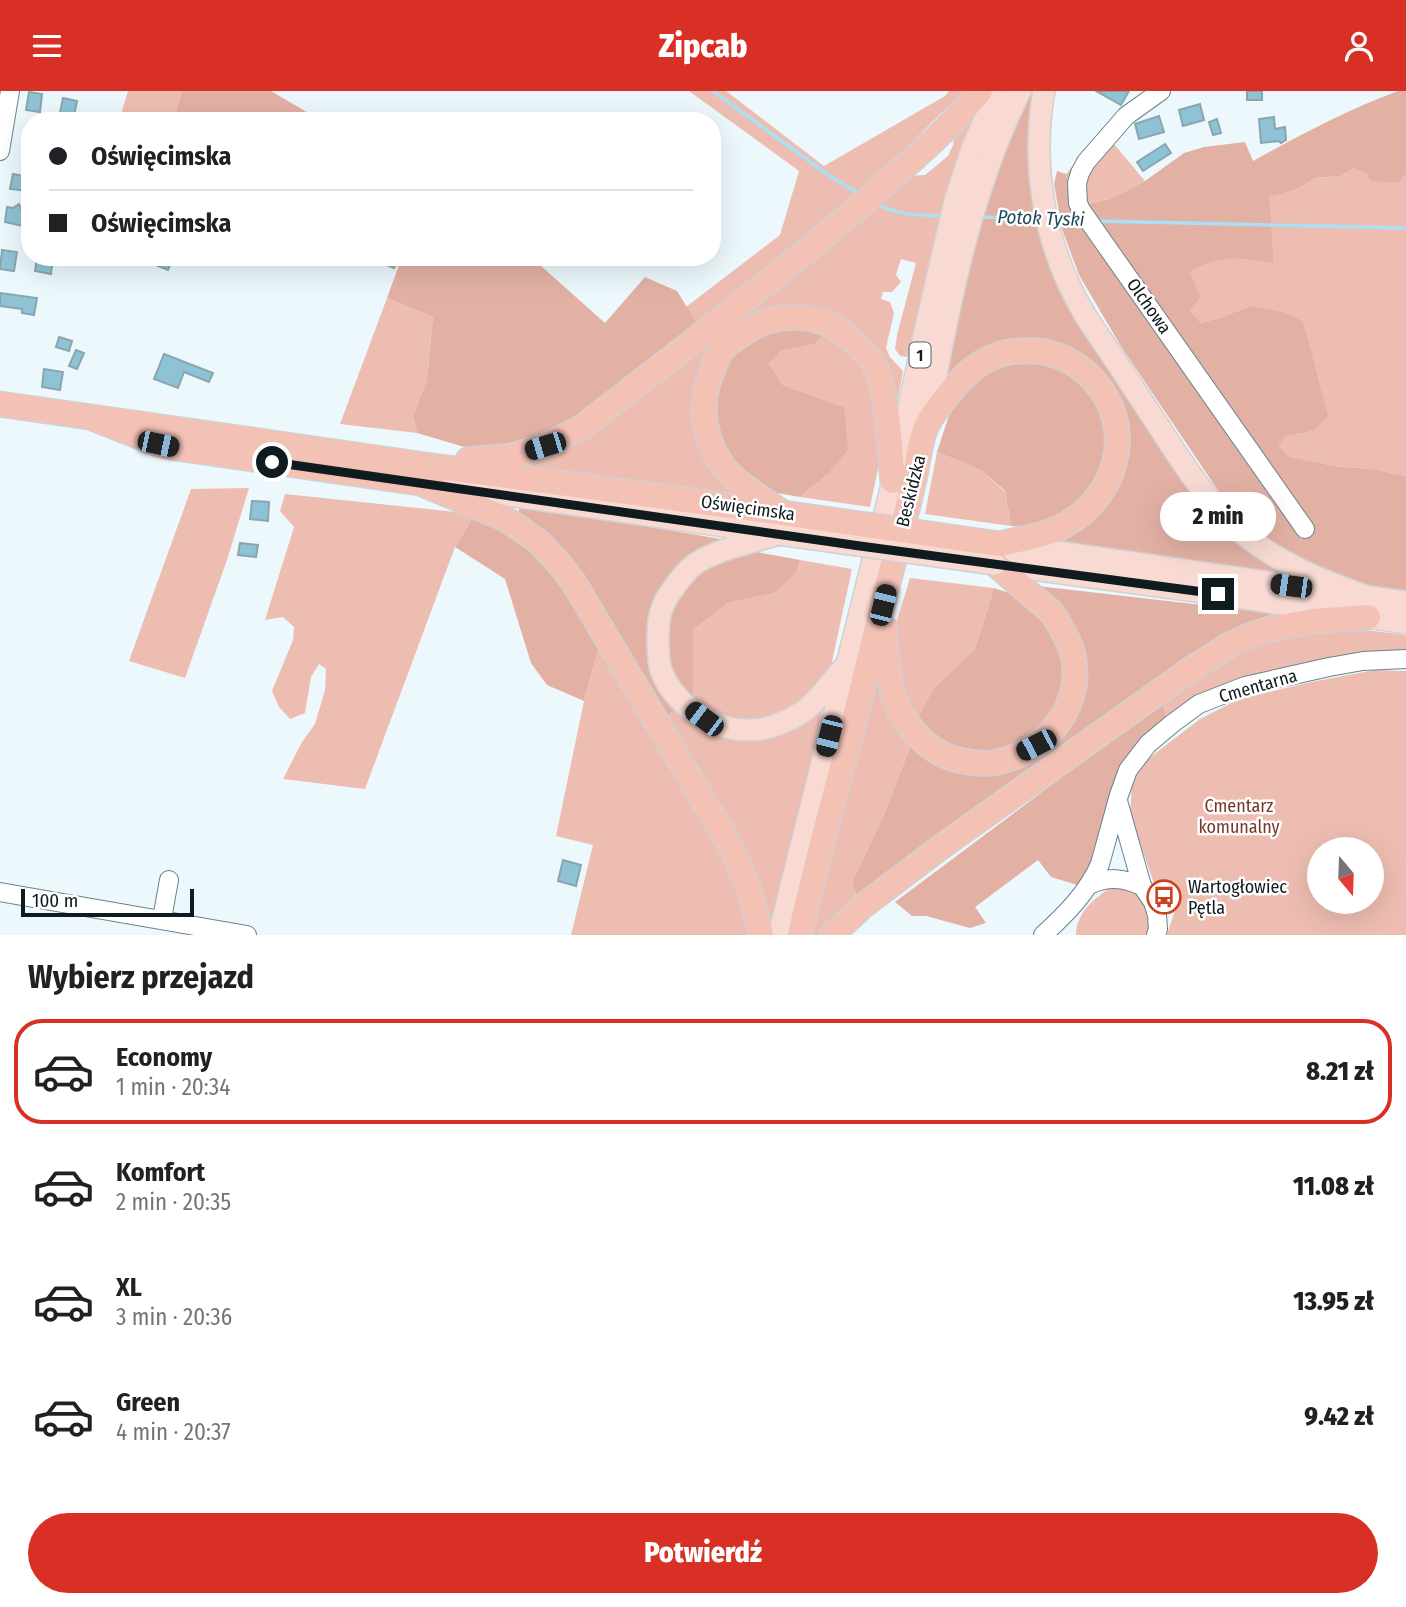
<!DOCTYPE html>
<html lang="pl">
<meta charset="utf-8">
<style>
:root{--surface:#fff;--page:#f6f6f6;--text:#202124;--muted:#757577;--line:#e0e0e0;--accent:#d93025}
body{margin:0;font-family:"Fira Sans Condensed",sans-serif;background:var(--page);color:var(--text);height:100vh;display:flex;flex-direction:column;font-size:26px;white-space:nowrap}
*{box-sizing:border-box;margin:0}
p{font-size:23px;color:var(--muted)}
.icon{flex:none;width:38px;height:38px;fill:none;stroke:currentColor;stroke-width:2;stroke-linecap:round;stroke-linejoin:round}
.map{position:relative;height:844px;overflow:hidden}
.sheet{display:flex;flex-direction:column;background:var(--surface);flex:1}
.sheet>*{flex:none}
.guide{position:absolute;left:21px;top:21px;width:700px;height:154px;border-radius:28px;box-shadow:0 7px 28px #0002;display:grid;align-content:center;height:154px;padding:0 28px;background:var(--surface)}
.needle{width:46px;rotate:161deg}
.buttons{position:absolute;left:1307px;top:746px;display:grid;gap:14px}
.buttons a{display:grid;place-items:center;width:77px;height:77px;border-radius:50%;background:var(--surface);box-shadow:0 7px 28px #0002;font-size:35px}
.scale{position:absolute;left:21px;bottom:18px;width:173px;box-sizing:border-box;padding-left:7px;border:4px solid #101b1f;border-top:0;font-size:19px;line-height:24px;white-space:nowrap;color:#101b1f;-webkit-text-stroke:5px #fff;paint-order:stroke}
.end{position:absolute;width:32px;height:32px;margin:-16px;border:9px solid #101b1f;background:#fff;box-shadow:0 0 0 4px #fff}
.from{border-radius:50%}
.bubble{position:absolute;height:49px;border-radius:24px;background:var(--surface);box-shadow:0 7px 28px #0002;font-size:23px;font-weight:800;line-height:49px;text-align:center}
.car{position:absolute;width:21px;height:42px;margin:-21px -10px;border-radius:9px;box-shadow:0 0 5px 2px #0007;background:linear-gradient(#222 24%,#8ab4d8 0 40%,#222 0 76%,#8ab4d8 0 86%,#222 0)}
.guide b{display:flex;align-items:center;gap:24px;height:66px;font-size:26px}
.guide b+b{border-top:2px solid var(--line)}
.guide i{width:18px;height:18px;background:var(--text)}
ul{padding:0;list-style:none}
li{display:flex;align-items:center;gap:21px;height:105px;margin:0 14px 10px;padding:0 14px;border:4px solid transparent;border-radius:28px}
li div{flex:1}
li b{display:block;font-size:26px}
li em{font-style:normal;font-weight:800}
li.current{border-color:var(--accent)}
li>.icon{width:63px;height:63px;stroke-width:1.5}
h2{padding:0 28px;font-size:32px;line-height:84px}
.button{display:flex;gap:14px;margin-top:auto;padding:14px 28px}
.button a{flex:1;height:80px;border-radius:42px;background:var(--accent);color:#fff;font-size:28px;font-weight:800;line-height:80px;text-align:center}
header{display:flex;justify-content:space-between;align-items:center;height:91px;padding:0 28px;background:var(--accent);color:#fff;font-size:32px;font-weight:800}
.map>svg:first-child{display:block}
.green{fill:#eebdb1;fill-rule:evenodd}
.forest{fill:#e2b1a4}
.lines{fill:none;stroke-linecap:round;stroke-linejoin:round}
.stream{stroke:#aae0f3;stroke-width:3.5}
.building{fill:#8ec3d5;stroke:#8aa5af;stroke-width:2}
.minor-casing{stroke:#69838d;stroke-width:20}
.major-casing{stroke:#cfd1d2;stroke-width:24}
.highway-casing{stroke:#cfd1d2;stroke-width:27}
.minor{stroke:#fff;stroke-width:18}
.major{stroke:#f8dad3;stroke-width:21}
.highway{stroke:#f4c1b5;stroke-width:24}
.major-bridge-casing{stroke:#cfd1d2;stroke-width:24;stroke-linecap:butt}
.highway-bridge-casing{stroke:#cfd1d2;stroke-width:27;stroke-linecap:butt}
.major-bridge{stroke:#f8dad3;stroke-width:21}
.highway-bridge{stroke:#f4c1b5;stroke-width:24}
.route{stroke:#101b1f;stroke-width:9}
.labels{text-anchor:middle;dominant-baseline:central;stroke-width:5;stroke-linejoin:round;paint-order:stroke}
.shield{fill:#fff;stroke:#585f62;stroke-width:2}
.shield-label{font-size:16px;font-weight:bold;fill:#101b1f}
.street-label{font-size:18px;fill:#101b1f;stroke:#fff}
.park-label{font-size:18px;fill:#763829;stroke:#fff}
.poi-label{font-size:18px;fill:#101b1f;stroke:#fff;text-anchor:start}
.water-label{font-size:19px;font-style:italic;fill:#1e4b59;stroke:#fff}
</style>
<header><svg class="icon" aria-label="menu" viewBox="0 0 24 24"><path d="M4 6h16M4 12h16M4 18h16"/></svg>Zipcab<svg class="icon" aria-label="person" viewBox="0 0 24 24"><circle cx="12" cy="8" r="4"/><path d="M4 21q1-7 8-7t8 7"/></svg></header>
<div class="map">
<svg width="1406" height="844" viewBox="0 0 1406 844">
<rect width="100%" height="100%" fill="#ecf8fc"/>
<path class="green" d="M 128,0 L 182,0 L 173,30 L 119,30 Z
M 689,0 L 726,0 L 824,75 L 945,5 L 949,0 L 964,0 L 907,56 L 811,142 L 697,232 L 686,216 L 780,144 L 799,80 Z
M 983,11 L 944,118 L 907,266 L 900,265 L 895,258 L 897,244 L 916,172 L 901,168 L 896,184 L 901,191 L 892,201 L 883,201 L 881,208 L 890,211 L 894,222 L 886,257 L 890,266 L 903,280 L 896,320 L 870,255 L 776,220 L 731,403 L 612,386 L 482,374 L 519,368 L 901,85 L 925,84 L 948,65 L 953,54 L 954,41 Z
M 1103,40 L 1145,90 L 1112,107 L 1072,117 L 1066,83 Z
M 1354,77 L 1399,92 L 1406,83 L 1406,385 L 1372,378 L 1334,375 L 1288,365 L 1277,354 L 1287,345 L 1313,340 L 1225,225 L 1201,232 L 1190,219 L 1190,180 C 1220,162 1240,168 1274,171 L 1268,106 L 1296,99 L 1315,87 L 1341,85 Z
M 387,207 L 433,226 L 427,288 L 413,325 L 417,342 L 340,333 Z
M 828,240 L 845,249 L 878,300 L 880,368 L 870,416 L 800,406 L 828,383 L 844,316 L 783,294 L 769,273 L 781,260 L 815,253 Z
M 937,361 L 981,379 L 1005,401 L 1011,435 L 925,423 Z
M 249,397 L 227,469 L 185,587 L 129,570 L 191,398 Z
M 285,403 L 475,423 L 455,456 L 365,698 L 283,688 L 302,651 L 315,633 L 325,599 L 326,578 L 319,573 L 311,586 L 305,622 L 290,628 L 279,616 L 272,600 L 293,549 L 294,536 L 283,526 L 265,529 L 294,436 L 280,420 Z
M 800,469 L 852,478 L 830,580 L 813,603 L 785,624 L 752,633 L 713,626 L 693,611 L 693,539 L 728,512 L 775,502 L 796,482 Z
M 910,487 L 994,497 L 975,558 L 934,597 L 913,634 L 905,622 L 893,542 Z
M 1342,536 L 1406,544 L 1406,565 L 1264,584 L 1166,626 L 1161,608 L 1257,548 Z
M 599,556 L 696,715 L 737,792 L 752,844 L 571,844 L 593,754 L 556,745 L 584,610 Z
M 1375,579 L 1406,580 L 1406,844 L 1167,844 L 1174,822 L 1155,795 L 1130,724 L 1132,692 L 1144,671 L 1200,628 L 1239,608 L 1311,591 ZM 1320,758 L 1372,758 L 1372,810 L 1320,810 Z
M 879,582 L 912,651 L 883,726 L 852,791 L 858,810 L 824,844 L 808,844 Z
M 824,612 L 787,781 L 771,844 L 664,628 L 678,616 L 739,648 Z
M 1116,794 L 1133,797 L 1141,806 L 1150,834 L 1147,844 L 1076,844 C 1076,821 1097,804 1116,794 Z"/>
<path class="forest" d="M 182,0 L 271,0 L 322,30 L 173,30 Z
M 1398,0 L 1406,0 L 1406,83 L 1399,92 L 1371,90 L 1366,82 L 1354,77 L 1341,85 L 1315,87 L 1296,99 L 1269,106 L 1274,172 C 1240,168 1220,162 1190,181 L 1200,206 L 1190,219 L 1201,232 L 1225,225 L 1253,215 L 1282,221 L 1303,230 L 1328,325 L 1313,340 L 1287,345 L 1278,354 L 1288,365 L 1334,375 L 1372,378 L 1406,385 L 1406,500 L 1336,489 L 1301,474 L 1236,426 L 1122,257 L 1079,184 L 1062,138 L 1054,93 L 1057,80 L 1066,83 L 1073,117 L 1112,107 L 1145,90 L 1184,62 L 1204,56 L 1245,51 L 1253,70 C 1300,44 1347,19 1398,0 Z
M 1027,2 L 1037,2 L 1051,165 L 1206,410 L 1291,486 L 1046,450 L 1073,437 L 1124,341 L 1046,254 L 943,299 L 970,165 L 1002,57 Z
M 402,166 L 531,166 L 605,232 L 645,186 L 677,200 L 697,232 L 579,332 L 488,363 L 417,342 L 413,325 L 427,288 L 433,226 L 387,207 Z
M 796,231 L 828,240 L 815,253 L 781,260 L 769,273 L 783,294 L 844,316 L 848,358 L 828,383 L 800,406 L 766,400 L 738,384 L 710,326 L 714,287 L 732,258 Z
M 1052,265 L 1103,307 L 1113,361 L 1087,412 L 1041,438 L 1011,435 L 1005,400 L 981,379 L 937,361 L 954,309 L 988,275 Z
M 520,414 L 721,448 L 698,463 L 653,523 L 678,616 L 664,628 L 517,428 Z
M 475,423 C 497,435 521,448 540,465 C 566,489 582,525 599,556 L 584,610 L 547,594 L 531,572 L 505,488 L 455,456 Z
M 757,461 L 800,469 L 796,482 L 775,502 L 728,512 L 693,539 L 693,611 L 671,588 L 662,535 L 675,503 L 699,478 Z
M 1029,494 L 1271,522 L 1272,529 L 858,810 L 852,791 L 883,726 L 912,651 L 1009,675 L 1082,592 Z
M 994,497 L 1016,504 L 1040,519 L 1068,564 L 1059,621 L 1012,661 L 953,662 L 913,634 L 934,597 L 975,558 Z
M 1161,608 L 1166,626 L 1126,666 L 1096,773 L 1084,796 L 1051,786 L 1038,769 L 975,816 L 986,832 L 970,837 L 926,825 L 912,825 L 895,811 L 1058,689 Z"/>
<g class="lines">
<path class="stream" d="M 713,0 L 828,84 L 860,103
M 875,112 C 897,125 921,124 946,125
M 981,126 L 1040,128
M 1055,129 L 1082,130
M 1097,130 L 1406,137"/>
</g>
<path class="building" d="M 1096,0 L 1129,0 L 1121,14 Z
M 1247,0 L 1262,0 L 1262,9 L 1247,9 Z
M 29,1 L 42,3 L 40,21 L 26,19 Z
M 63,7 L 77,10 L 74,25 L 60,22 Z
M 1200,13 L 1204,29 L 1183,35 L 1179,19 Z
M 1159,25 L 1164,41 L 1139,48 L 1135,33 Z
M 1274,26 L 1275,38 L 1285,36 L 1286,49 L 1281,52 L 1279,50 L 1261,52 L 1259,28 Z
M 1217,28 L 1221,42 L 1213,44 L 1209,31 Z
M 1165,53 L 1171,62 L 1143,80 L 1137,71 Z
M 13,83 L 30,86 L 28,100 L 10,98 Z
M 19,113 L 21,118 L 26,118 L 23,135 L 5,131 L 7,116 L 13,117 Z
M 2,159 L 17,161 L 14,180 L 0,178 Z
M 37,166 L 53,166 L 51,183 L 35,180 Z
M 136,166 L 173,166 L 168,179 Z
M 368,166 L 399,166 L 394,177 Z
M 0,202 L 37,207 L 34,224 L 22,222 L 22,218 L 0,215 Z
M 59,246 L 72,250 L 69,260 L 56,256 Z
M 76,259 L 84,262 L 77,278 L 69,275 Z
M 164,263 L 213,282 L 209,291 L 184,281 L 178,297 L 154,288 Z
M 44,278 L 63,281 L 60,299 L 42,296 Z
M 252,410 L 269,411 L 268,430 L 250,428 Z
M 240,452 L 258,454 L 256,466 L 238,464 Z
M 563,769 L 581,774 L 576,795 L 558,790 Z"/>
<g class="lines">
<defs>
<path id="minor" d="M 1161,0 L 1126,25 L 1086,71 L 1080,82 L 1077,92 L 1078,112 L 1081,119 L 1305,438
M 0,60 L 10,0
M 1118,710 L 1142,795 L 1153,811 L 1157,824 L 1158,838 L 1156,844
M 1089,794 C 1109,785 1123,787 1142,795
M 0,801 L 247,844
M 162,828 L 169,789
M 1043,844 C 1065,824 1088,801 1100,773 L 1119,704 L 1128,679 L 1148,653 L 1173,632 L 1199,613 L 1245,595 L 1329,576 L 1363,570 L 1406,568"/>
<path id="major" d="M 1044,0 C 1031,73 1044,151 1080,215 C 1087,228 1095,239 1103,251 C 1119,274 1134,298 1150,322 C 1178,364 1207,414 1247,446 C 1283,474 1323,490 1365,505
M 927,331 C 948,218 969,103 1020,0
M 438,394 L 773,442
M 779,443 C 753,451 722,457 698,471 C 687,478 680,488 673,498 C 660,515 658,527 658,548 C 658,558 658,569 661,579 C 674,614 712,639 749,639 C 766,640 789,630 804,620 C 819,609 831,591 843,577
M 1008,454 L 1406,511
M 995,473 L 1218,503 L 1406,532
M 779,844 L 893,390 L 926,236 L 955,110 L 972,58 L 997,0"/>
<path id="highway" d="M 0,313 L 425,374 L 783,422
M 90,326 L 158,353 L 176,357 L 420,392 L 506,428 L 539,451 L 562,476 L 574,492 L 731,756 L 749,798 L 761,844
M 468,369 L 512,365 L 545,355 L 581,337 C 675,264 770,192 861,114 C 902,78 945,43 980,0
M 780,420 C 759,405 732,391 719,369 C 700,339 700,305 715,273 C 717,269 719,262 722,259 C 726,254 733,250 738,246 C 775,217 826,220 858,255 C 862,259 868,265 872,270 C 889,299 889,356 893,390
M 884,536 C 887,567 887,602 905,629 C 912,640 928,656 940,662 C 952,669 978,674 992,672 C 1044,664 1087,614 1072,560 C 1069,551 1058,530 1052,522 C 1048,517 1041,513 1036,508 C 1023,497 1009,485 995,473
M 800,844 C 812,789 827,734 841,680 C 857,620 871,560 886,500 C 895,464 905,429 913,393 C 917,377 920,349 926,336 C 933,321 956,293 968,282 C 982,269 1002,260 1021,260 C 1045,258 1065,264 1084,280 C 1137,325 1124,401 1065,434 C 1045,445 1020,448 999,453
M 832,844 L 863,815 L 941,756 L 1187,581 L 1231,553 L 1251,544 L 1274,537 L 1314,530 L 1368,526"/>
</defs>
<use href="#minor" class="minor-casing"/>
<use href="#major" class="major-casing"/>
<use href="#highway" class="highway-casing"/>
<use href="#minor" class="minor"/>
<use href="#major" class="major"/>
<use href="#highway" class="highway"/>
<defs>
<path id="major-bridge" d="M 779,443 L 995,473"/>
<path id="highway-bridge" d="M 783,422 L 999,453"/>
</defs>
<use href="#major-bridge" class="major-bridge-casing"/>
<use href="#highway-bridge" class="highway-bridge-casing"/>
<use href="#major-bridge" class="major-bridge"/>
<use href="#highway-bridge" class="highway-bridge"/>
</g>
<g class="lines">
<path class="route" d="M 272,371 L 860,455 L 1218,503"/>
</g>
<defs>
<symbol id="bus-ring" viewBox="-11 -11 22 22"><circle r="9.5" fill="#fff" stroke="#cc4221" stroke-width="1.5"/><path d="M-5-6H5V4H4V6H2V4H-2V6H-4V4H-5ZM-3.5-4V0h7V-4ZM-3.5 1.2v1.5H-2V1.2ZM2 1.2v1.5H3.5V1.2Z" fill="#cc4221"/></symbol>
</defs>
<g fill-rule="evenodd">
<use href="#bus-ring" x="1145" y="787" width="38" height="38"/>
</g>
<g class="labels">
<rect class="shield" x="909.5" y="251.5" width="21" height="25" rx="5"/>
<g class="shield-label">
<text x="920" y="264">1</text>
</g>
<g class="street-label">
<text transform="translate(1149 215) rotate(55)">Olchowa</text>
<text transform="translate(911 400) rotate(-76)">Beskidzka</text>
<text transform="translate(748 417) rotate(8)">Oświęcimska</text>
<text transform="translate(1258 595) rotate(-16)">Cmentarna</text>
</g>
<g class="park-label">
<text x="1239" y="715">Cmentarz<tspan x="1239" dy="21">komunalny</tspan></text>
</g>
<g class="poi-label">
<text x="1188" y="796">Wartogłowiec<tspan x="1188" dy="21">Pętla</tspan></text>
</g>
<g class="water-label">
<text transform="translate(1041 127) rotate(2)">Potok Tyski</text>
</g>
</g>
</svg>
<div class="buttons">
<a><svg class="needle" viewBox="-14 -14 28 28"><path d="M0-13l5 13h-10z" fill="#e53935"/><path d="M0 13l5-13h-10z" fill="#757577"/></svg></a>
</div>
<div class="scale">100 m</div>
<i class="end from" style="left:272px;top:371px"></i>
<i class="end" style="left:1218px;top:503px"></i>
<div class="bubble" style="left:1160px;top:401px;width:116px">2 min</div>
<i class="car" style="left:158px;top:353px;rotate:102deg"></i>
<i class="car" style="left:545px;top:355px;rotate:253deg"></i>
<i class="car" style="left:1291px;top:495px;rotate:278deg"></i>
<i class="car" style="left:883px;top:514px;rotate:14deg"></i>
<i class="car" style="left:704px;top:628px;rotate:307deg"></i>
<i class="car" style="left:829px;top:645px;rotate:194deg"></i>
<i class="car" style="left:1036px;top:654px;rotate:243deg"></i>
<div class="guide">
<b><i class="from"></i>Oświęcimska</b>
<b><i></i>Oświęcimska</b>
</div>
</div>
<section class="sheet">
<h2>Wybierz przejazd</h2>
<ul>
<li class="current"><svg class="icon" aria-label="car" viewBox="0 0 24 24"><path d="M5 17H2v-5l4-1 3-4h7l3 4 3 1v5h-3M9 17h6M6 11h13"/><circle cx="7" cy="17" r="2"/><circle cx="17" cy="17" r="2"/></svg><div><b>Economy</b><p>1 min · 20:34</p></div><em>8.21 zł</em></li>
<li><svg class="icon" aria-label="car" viewBox="0 0 24 24"><path d="M5 17H2v-5l4-1 3-4h7l3 4 3 1v5h-3M9 17h6M6 11h13"/><circle cx="7" cy="17" r="2"/><circle cx="17" cy="17" r="2"/></svg><div><b>Komfort</b><p>2 min · 20:35</p></div><em>11.08 zł</em></li>
<li><svg class="icon" aria-label="car" viewBox="0 0 24 24"><path d="M5 17H2v-5l4-1 3-4h7l3 4 3 1v5h-3M9 17h6M6 11h13"/><circle cx="7" cy="17" r="2"/><circle cx="17" cy="17" r="2"/></svg><div><b>XL</b><p>3 min · 20:36</p></div><em>13.95 zł</em></li>
<li><svg class="icon" aria-label="car" viewBox="0 0 24 24"><path d="M5 17H2v-5l4-1 3-4h7l3 4 3 1v5h-3M9 17h6M6 11h13"/><circle cx="7" cy="17" r="2"/><circle cx="17" cy="17" r="2"/></svg><div><b>Green</b><p>4 min · 20:37</p></div><em>9.42 zł</em></li>
</ul>
<div class="button"><a>Potwierdź</a></div>
</section>
